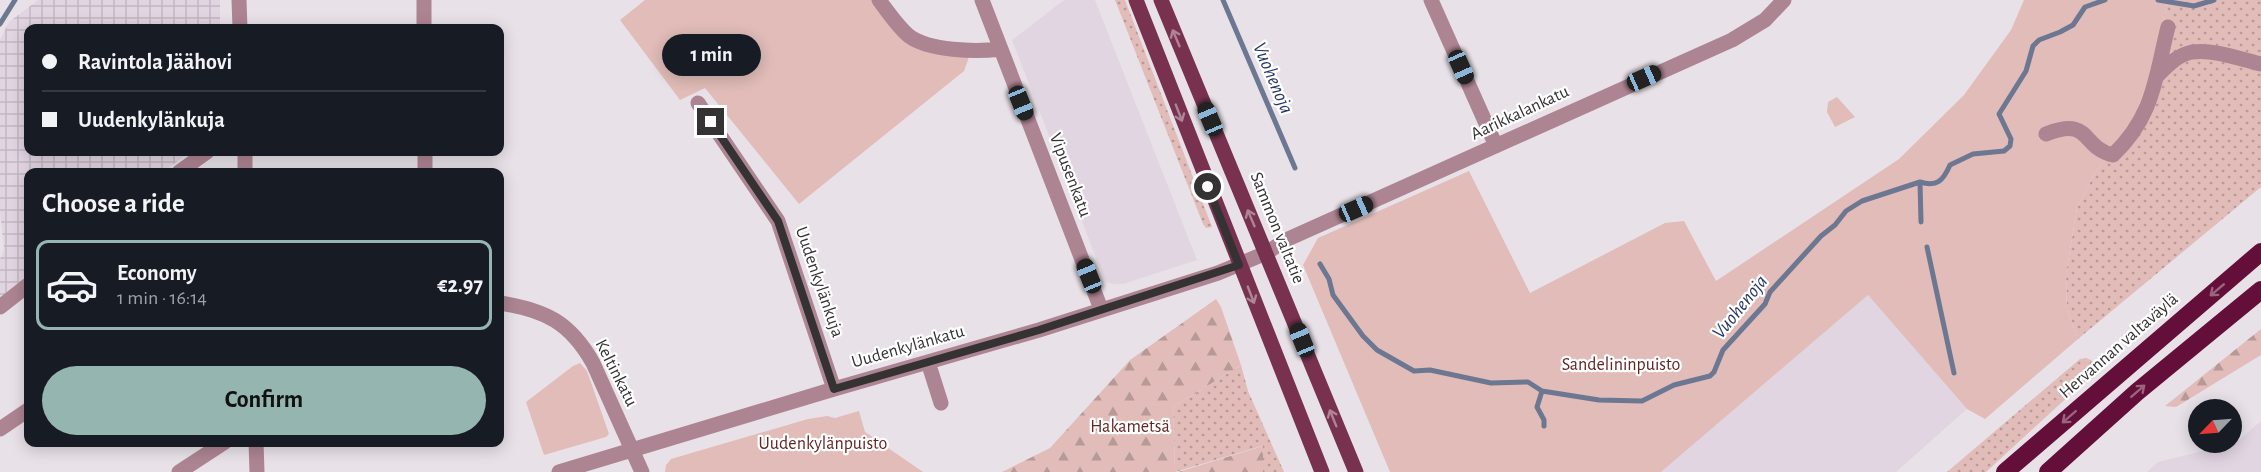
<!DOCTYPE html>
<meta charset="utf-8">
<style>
:root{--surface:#171b24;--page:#20242c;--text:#f1f3f6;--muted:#9ea1a6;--line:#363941;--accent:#95b5b1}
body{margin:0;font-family:"Alegreya Sans",sans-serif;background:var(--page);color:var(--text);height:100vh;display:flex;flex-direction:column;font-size:22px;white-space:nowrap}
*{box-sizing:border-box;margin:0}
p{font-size:20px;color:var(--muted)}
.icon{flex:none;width:33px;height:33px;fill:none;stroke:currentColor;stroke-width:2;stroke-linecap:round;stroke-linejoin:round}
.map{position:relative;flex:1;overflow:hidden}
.panel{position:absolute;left:24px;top:168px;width:480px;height:279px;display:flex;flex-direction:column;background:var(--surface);border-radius:12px;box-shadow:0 3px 15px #0003}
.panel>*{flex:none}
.hud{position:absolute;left:24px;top:24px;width:480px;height:132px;border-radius:12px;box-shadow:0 3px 15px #0003;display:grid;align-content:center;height:132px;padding:0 18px;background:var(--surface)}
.needle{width:39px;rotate:245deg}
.tools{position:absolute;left:2188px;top:399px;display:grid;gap:12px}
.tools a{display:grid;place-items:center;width:54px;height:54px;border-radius:50%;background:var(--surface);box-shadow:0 3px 15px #0003;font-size:30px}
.end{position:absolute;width:27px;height:27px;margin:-14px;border:8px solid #353234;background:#fff;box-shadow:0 0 0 3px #fff}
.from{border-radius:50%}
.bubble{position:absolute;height:42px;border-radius:21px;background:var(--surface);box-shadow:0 3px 15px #0003;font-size:20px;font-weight:700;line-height:42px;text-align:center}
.car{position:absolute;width:18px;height:36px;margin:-18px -9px;border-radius:8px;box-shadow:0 0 4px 2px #0007;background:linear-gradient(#222 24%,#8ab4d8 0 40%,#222 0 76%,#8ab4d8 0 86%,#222 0)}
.hud b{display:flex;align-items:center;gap:21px;height:57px;font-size:22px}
.hud b+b{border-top:2px solid var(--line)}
.hud i{width:15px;height:15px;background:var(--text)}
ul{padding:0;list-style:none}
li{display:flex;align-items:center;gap:18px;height:90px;margin:0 12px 9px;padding:0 6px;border:3px solid transparent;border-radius:12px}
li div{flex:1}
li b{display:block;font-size:22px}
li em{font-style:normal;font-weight:700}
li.active{border-color:var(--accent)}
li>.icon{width:54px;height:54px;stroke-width:1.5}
h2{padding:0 18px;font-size:27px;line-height:72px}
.cta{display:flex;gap:12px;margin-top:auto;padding:12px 18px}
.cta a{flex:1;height:69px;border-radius:36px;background:var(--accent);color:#111;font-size:24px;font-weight:700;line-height:69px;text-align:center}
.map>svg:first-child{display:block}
.built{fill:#e1d5e1}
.industrial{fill:url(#industrial-grid)}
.grass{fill:url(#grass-dots)}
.forest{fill:url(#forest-firs)}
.green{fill:#e1bcb8}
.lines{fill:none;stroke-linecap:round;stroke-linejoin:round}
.stream{stroke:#6c7792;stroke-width:5}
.minor{stroke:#ad8492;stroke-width:15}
.major{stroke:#783250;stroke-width:15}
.highway{stroke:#630f39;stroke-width:18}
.oneway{stroke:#ae8496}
.oneway2{stroke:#9a637e}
.route{stroke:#353234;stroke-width:8}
.labels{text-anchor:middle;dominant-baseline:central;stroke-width:4.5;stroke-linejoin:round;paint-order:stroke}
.street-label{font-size:18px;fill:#353234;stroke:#fff}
.park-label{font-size:18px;fill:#642523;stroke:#fff}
.water-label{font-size:20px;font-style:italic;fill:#26386b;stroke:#fff}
</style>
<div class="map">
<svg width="2261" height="472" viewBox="0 0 2261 472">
<defs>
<pattern id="industrial-grid" width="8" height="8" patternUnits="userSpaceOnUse" patternTransform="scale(1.5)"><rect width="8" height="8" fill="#e1d5e1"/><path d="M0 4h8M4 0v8" fill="none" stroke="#c2b7c2"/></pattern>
<pattern id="grass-dots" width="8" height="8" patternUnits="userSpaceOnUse" patternTransform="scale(1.5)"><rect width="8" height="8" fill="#e1bcb8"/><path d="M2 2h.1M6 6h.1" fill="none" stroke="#b79996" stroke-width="1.8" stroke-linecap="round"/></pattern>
<pattern id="forest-firs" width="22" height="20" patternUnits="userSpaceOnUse" patternTransform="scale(1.5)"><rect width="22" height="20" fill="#e1bcb8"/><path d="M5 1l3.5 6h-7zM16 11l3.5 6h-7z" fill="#b79996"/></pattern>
</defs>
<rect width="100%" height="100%" fill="#e8e2e8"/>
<path class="built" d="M 1064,0 L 1095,0 L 1197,260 L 1123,284 L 1114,284 L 1106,282 L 1103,276 L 1012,40 Z
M 1868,295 L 1967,409 L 1896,472 L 1661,472 Z
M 2261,421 L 2261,472 L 2147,472 L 2158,462 L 2236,443 Z"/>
<path class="industrial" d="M 38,0 L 220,0 L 220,28 L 28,28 L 28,152 L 190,152 L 163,172 L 28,172 L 28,278 L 0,300 L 0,259 L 4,249 L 0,212 L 0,40 L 9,22 Z"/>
<path class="grass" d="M 1115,0 L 1125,0 L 1212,227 L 1206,228 L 1203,224 Z
M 2168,0 L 2261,0 L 2261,187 L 2078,339 L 2067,310 L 2066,274 L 2077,208 L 2094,174 L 2131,126 L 2147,83 Z
M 2086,358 L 2093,361 L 2098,369 L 1986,472 L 1947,472 L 2080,359 Z
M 1241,365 L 1248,391 L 1284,472 L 1263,472 L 1262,446 L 1175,472 L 1173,407 Z"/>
<path class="forest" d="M 1216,299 L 1221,307 L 1241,365 L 1173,407 L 1175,472 L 1002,472 L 1050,448 L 1130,360 Z
M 2261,329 L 2261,355 L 2176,407 L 2165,406 Z
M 1263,446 L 1263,472 L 1178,472 Z"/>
<path class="green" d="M 645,0 L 872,0 L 893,27 L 970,54 L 964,71 L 799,204 L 705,88 L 680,100 L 620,20 Z
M 2024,0 L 2168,0 L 2147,83 L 2131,126 L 2094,174 L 2077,208 L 2066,274 L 2067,310 L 2078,339 L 1985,419 L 1967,409 L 1868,295 L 1661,472 L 1390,472 L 1303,265 L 1318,238 L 1469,171 L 1530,293 L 1665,223 L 1684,221 L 1716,281 L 1899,159 L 1964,95 L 2011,30 Z
M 1837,97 L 1855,117 L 1835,127 L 1827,112 L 1828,102 Z
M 580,363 L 587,371 L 609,434 L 606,437 L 544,455 L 526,402 L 573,366 Z
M 859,411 L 865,432 L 923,472 L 665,472 L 666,465 L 671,459 L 808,419 L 827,416 L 835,418 Z"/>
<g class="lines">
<path class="stream" d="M 1223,0 L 1295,168
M 2158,0 L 2194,6 L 2214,0
M 0,24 L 15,0
M 1920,182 L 1921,222
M 1927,247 L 1954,373
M 1320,264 L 1329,279 L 1333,295 L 1363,336 L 1377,350 L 1414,371 L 1430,370 L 1491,383 L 1528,382 L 1542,391 L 1599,400 L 1642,401 L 1674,385 L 1710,376 L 1714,372 L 1723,350 L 1765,304 L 1770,292 L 1821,236 L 1835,225 L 1846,211 L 1862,201 L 1920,182 C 1937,187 1943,181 1950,165 L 1973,154 L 2004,151 L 2010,146 L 2011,139 L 1999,114 L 2026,71 L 2033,46 L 2039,40 L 2060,32 L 2073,25 L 2085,7 L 2105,0
M 1542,391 L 1537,407 L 1544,420 L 1544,426"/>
<path class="minor" d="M 239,0 L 240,28
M 424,0 L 424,28
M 879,0 C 888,12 898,27 909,36 C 929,51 976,52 1000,49
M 982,0 L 1101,309
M 1431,0 L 1496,146
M 2157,76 C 2167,66 2177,55 2192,52 C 2214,49 2240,59 2261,64
M 698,103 L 778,221 L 834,389
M 2046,134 C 2092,116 2080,147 2113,155 C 2154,116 2155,78 2168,27
M 245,152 L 245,172
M 425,152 L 425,172
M 179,172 L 207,152
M 500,303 C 545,310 570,322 593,363 L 642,472
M 0,307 L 28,285
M 928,362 L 941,403
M 0,429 L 28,410
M 256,442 L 257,472
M 179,472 L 225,442
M 559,472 L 834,389 L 1039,330 L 1218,273 L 1266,253 L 1288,239 L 1732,40 L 1765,20 L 1784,0"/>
<path class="major" d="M 1136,0 L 1322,472
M 1161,0 L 1356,472"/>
<path class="highway" d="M 2005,472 L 2261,252
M 2048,472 L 2137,392 L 2261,290"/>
</g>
<defs><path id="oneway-shaft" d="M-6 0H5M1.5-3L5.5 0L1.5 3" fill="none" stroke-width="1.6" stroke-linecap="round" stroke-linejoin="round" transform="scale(1.5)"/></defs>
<g class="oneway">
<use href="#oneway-shaft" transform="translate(1176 38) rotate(-113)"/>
<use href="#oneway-shaft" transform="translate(1179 113) rotate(69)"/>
<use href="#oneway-shaft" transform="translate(1251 218) rotate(-113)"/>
<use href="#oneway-shaft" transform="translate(1251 295) rotate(69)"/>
<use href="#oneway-shaft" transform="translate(1333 418) rotate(-112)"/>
</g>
<g class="oneway2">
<use href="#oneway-shaft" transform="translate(2217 290) rotate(140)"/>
<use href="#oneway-shaft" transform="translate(2138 391) rotate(-41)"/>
<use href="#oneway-shaft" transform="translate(2069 417) rotate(139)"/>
</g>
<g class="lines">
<path class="route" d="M 711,122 L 778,221 L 834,389 L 1039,330 L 1239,265 L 1208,187"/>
</g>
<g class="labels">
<g class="street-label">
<text transform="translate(1520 113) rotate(-25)">Aarikkalankatu</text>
<text transform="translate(1070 175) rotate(69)">Vipusenkatu</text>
<text transform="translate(1277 228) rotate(68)">Sammon valtatie</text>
<text transform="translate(819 282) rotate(71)">Uudenkylänkuja</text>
<text transform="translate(2119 346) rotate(-41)">Hervannan valtaväylä</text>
<text transform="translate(908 347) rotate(-16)">Uudenkylänkatu</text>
<text transform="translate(616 373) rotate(63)">Keltinkatu</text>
</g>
<g class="park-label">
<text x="1621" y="365">Sandelininpuisto</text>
<text x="1130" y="427">Hakametsä</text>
<text x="823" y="444">Uudenkylänpuisto</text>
</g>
<g class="water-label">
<text transform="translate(1273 78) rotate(67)">Vuohenoja</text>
<text transform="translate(1740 307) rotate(-51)">Vuohenoja</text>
</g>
</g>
</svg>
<div class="tools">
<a><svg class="needle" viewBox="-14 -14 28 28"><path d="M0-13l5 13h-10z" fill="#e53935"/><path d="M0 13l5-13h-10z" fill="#9ea1a6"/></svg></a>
</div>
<i class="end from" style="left:1208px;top:187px"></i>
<i class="end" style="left:711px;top:122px"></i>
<div class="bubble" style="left:662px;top:34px;width:99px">1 min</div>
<i class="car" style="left:1461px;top:67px;rotate:156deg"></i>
<i class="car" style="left:1644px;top:78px;rotate:66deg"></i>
<i class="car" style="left:1021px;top:103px;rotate:158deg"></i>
<i class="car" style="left:1210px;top:119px;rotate:337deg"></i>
<i class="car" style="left:1356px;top:209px;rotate:66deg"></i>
<i class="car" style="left:1089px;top:276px;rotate:338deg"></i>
<i class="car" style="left:1302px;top:340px;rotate:338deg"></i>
<div class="hud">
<b><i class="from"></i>Ravintola Jäähovi</b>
<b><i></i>Uudenkylänkuja</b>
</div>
<section class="panel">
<h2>Choose a ride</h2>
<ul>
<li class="active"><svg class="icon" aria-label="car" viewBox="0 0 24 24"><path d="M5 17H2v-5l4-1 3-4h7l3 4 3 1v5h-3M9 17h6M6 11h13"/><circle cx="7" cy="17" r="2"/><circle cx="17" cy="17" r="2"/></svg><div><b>Economy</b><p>1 min · 16:14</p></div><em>€2.97</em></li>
</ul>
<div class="cta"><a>Confirm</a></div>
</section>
</div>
